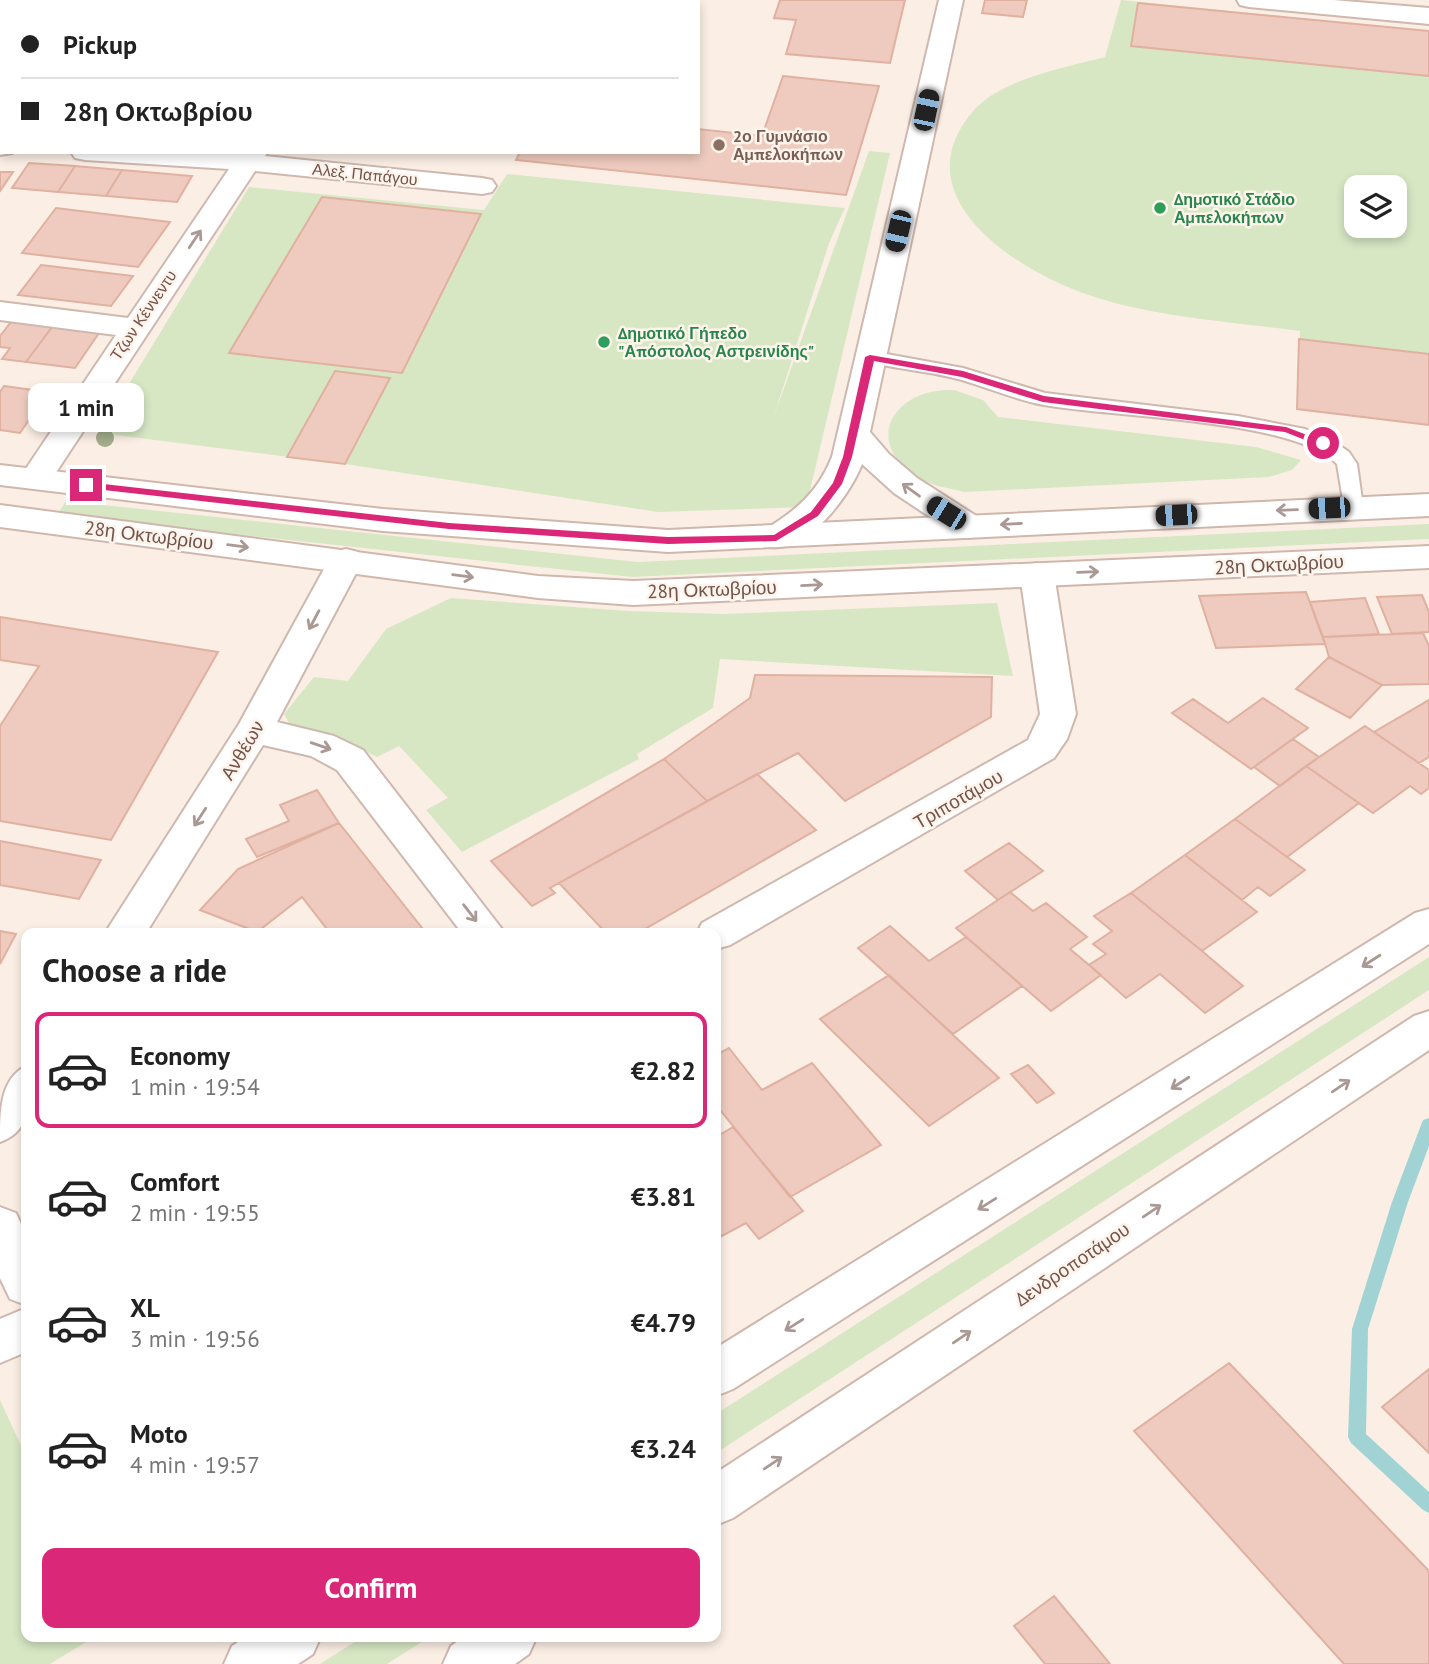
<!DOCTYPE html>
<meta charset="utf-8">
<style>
:root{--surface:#fff;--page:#f2f2f2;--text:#222;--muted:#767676;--line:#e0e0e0;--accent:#db2777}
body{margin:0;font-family:"PT Sans",sans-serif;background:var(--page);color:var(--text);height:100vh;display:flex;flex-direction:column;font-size:26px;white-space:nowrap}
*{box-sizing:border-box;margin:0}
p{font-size:23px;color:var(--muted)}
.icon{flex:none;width:38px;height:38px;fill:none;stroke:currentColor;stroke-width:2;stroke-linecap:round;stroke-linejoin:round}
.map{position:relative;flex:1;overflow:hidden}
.sheet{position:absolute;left:21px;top:928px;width:700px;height:714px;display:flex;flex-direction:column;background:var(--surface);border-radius:14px;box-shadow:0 4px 10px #0003}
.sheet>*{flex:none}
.banner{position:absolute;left:0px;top:0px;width:700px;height:154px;box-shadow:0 4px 10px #0003;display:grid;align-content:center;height:154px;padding:0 21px;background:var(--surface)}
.fabs{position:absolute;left:1344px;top:175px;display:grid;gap:14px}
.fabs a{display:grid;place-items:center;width:63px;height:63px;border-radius:14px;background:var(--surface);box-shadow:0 4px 10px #0003;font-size:35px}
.end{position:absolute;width:32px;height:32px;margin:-16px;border:9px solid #db2777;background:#fff;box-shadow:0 0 0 4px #fff}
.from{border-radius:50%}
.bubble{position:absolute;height:49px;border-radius:14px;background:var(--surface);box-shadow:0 4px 10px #0003;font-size:23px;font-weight:700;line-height:49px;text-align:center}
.car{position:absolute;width:21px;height:42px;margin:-21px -10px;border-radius:9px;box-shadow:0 0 5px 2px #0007;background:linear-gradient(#222 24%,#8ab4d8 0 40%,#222 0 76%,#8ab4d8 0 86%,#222 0)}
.banner b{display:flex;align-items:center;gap:24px;height:66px;font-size:26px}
.banner b+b{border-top:2px solid var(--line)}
.banner i{width:18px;height:18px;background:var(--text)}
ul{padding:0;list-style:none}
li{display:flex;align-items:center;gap:21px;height:116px;margin:0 14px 10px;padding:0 7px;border:4px solid transparent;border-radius:14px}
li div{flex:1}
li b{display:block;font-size:26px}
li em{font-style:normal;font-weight:700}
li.selected{border-color:var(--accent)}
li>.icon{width:63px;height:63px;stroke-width:1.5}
h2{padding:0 21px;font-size:32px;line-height:84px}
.primary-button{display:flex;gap:14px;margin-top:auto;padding:14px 21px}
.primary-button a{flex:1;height:80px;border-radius:14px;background:var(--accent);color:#fff;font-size:28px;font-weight:700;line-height:80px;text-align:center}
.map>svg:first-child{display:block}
.green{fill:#d7e7c4;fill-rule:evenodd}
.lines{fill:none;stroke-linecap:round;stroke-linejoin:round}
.stream{fill:#a2d3d4;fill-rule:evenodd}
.building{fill:#eecbbe;stroke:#e0b0a0;stroke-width:2}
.lane-casing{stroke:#ceb8af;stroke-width:4}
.street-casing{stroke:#ceb8af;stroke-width:4}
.secondary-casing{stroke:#d0b7ad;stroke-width:4}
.lane{fill:#fff;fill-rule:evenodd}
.street{fill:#fff;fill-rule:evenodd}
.secondary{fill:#fff;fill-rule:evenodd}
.tree{fill:#a3ad8c}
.oneway{stroke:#aa9894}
.route{fill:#db2777}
.education-dot{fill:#8d6e63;stroke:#fef4eb;stroke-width:2.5}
.leisure-dot{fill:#2e9e5b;stroke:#fef4eb;stroke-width:2.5}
.labels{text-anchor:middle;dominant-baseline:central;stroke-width:5;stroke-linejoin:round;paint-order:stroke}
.far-education-label{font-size:16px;font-weight:bold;fill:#785e54;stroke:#fef4eb;text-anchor:start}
.far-street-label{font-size:16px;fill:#72544c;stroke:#fef4eb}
.far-leisure-label{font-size:16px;font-weight:bold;fill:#27864d;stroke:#fef4eb;text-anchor:start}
.street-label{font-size:19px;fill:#72544c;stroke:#fef4eb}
</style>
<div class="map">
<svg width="1429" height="1664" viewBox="0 0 1429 1664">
<rect width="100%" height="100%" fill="#fbefe5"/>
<path class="green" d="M 1121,0 L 1429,31 L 1429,425 L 1298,391 L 1300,331 C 1234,322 1164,318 1101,299 C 1025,277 896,199 974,110 C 1002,79 1066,67 1105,57 ZM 1356,187 L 1395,187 L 1395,226 L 1356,226 Z
M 869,151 L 890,153 L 806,507 L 658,512 L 345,464 L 99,433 L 249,187 L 484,210 L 507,174 L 845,208 L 829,243 L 774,416 Z
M 954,390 L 983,400 L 998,417 L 1256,447 L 1301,460 L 1292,470 L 1269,477 L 964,492 C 948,488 931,486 917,477 C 860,440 896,387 954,390 Z
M 66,501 L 638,562 L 1429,524 L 1429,539 L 632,577 L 57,515 Z
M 451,598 L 629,611 L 724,614 L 997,603 L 1013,676 L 720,659 L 713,708 L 637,754 L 639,759 L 462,852 L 426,810 L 448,798 L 399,746 L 377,757 L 349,743 L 291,727 L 284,714 L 314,677 L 348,681 L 386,629 Z
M 1429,957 L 1429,990 L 716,1453 L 716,1414 Z
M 0,1400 L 26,1456 L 26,1636 L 96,1636 L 50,1664 L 0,1664 Z
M 364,1636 L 431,1636 L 387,1664 L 320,1664 Z"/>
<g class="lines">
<path class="stream" d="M 1429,1118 L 1429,1146 L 1408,1202 L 1368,1329 L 1366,1434 L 1429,1492 L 1429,1513 L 1423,1510 L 1351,1443 L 1348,1437 L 1352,1329 L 1392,1202 L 1421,1125 L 1423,1120 Z"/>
</g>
<path class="building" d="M 780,0 L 905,0 L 890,63 L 786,54 L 796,20 L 774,18 Z
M 985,0 L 1027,0 L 1023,17 L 982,13 Z
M 1138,3 L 1429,31 L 1429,76 L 1131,46 Z
M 783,76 L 879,86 L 846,195 L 516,160 L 520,152 L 698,152 L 698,129 L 762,136 Z
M 29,163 L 75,166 L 58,192 L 12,188 Z
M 75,166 L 122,170 L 106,196 L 58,192 Z
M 122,170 L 192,176 L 177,202 L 106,196 Z
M 0,172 L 13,172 L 0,191 Z
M 322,197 L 481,214 L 402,373 L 229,353 Z
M 56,208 L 170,222 L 138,267 L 22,253 Z
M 41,265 L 133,276 L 111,306 L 18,295 Z
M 11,322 L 52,327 L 26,362 L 2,359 L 10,348 L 0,347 L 0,336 Z
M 52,327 L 99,333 L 75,368 L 26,362 Z
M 1299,339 L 1429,354 L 1429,425 L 1297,409 Z
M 335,371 L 390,378 L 345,464 L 287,457 Z
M 4,386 L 48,392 L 20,433 L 0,430 L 0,392 Z
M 1306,592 L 1325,644 L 1216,648 L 1199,596 Z
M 1422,595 L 1429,612 L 1429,632 L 1392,634 L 1377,597 Z
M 1365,598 L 1379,634 L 1323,637 L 1310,602 Z
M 0,617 L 218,652 L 111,840 L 0,821 L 0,726 L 39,666 L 0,660 Z
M 1423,633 L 1429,646 L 1429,684 L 1382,685 L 1329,657 L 1323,637 Z
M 1329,657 L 1382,685 L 1350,718 L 1296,689 Z
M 755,675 L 992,677 L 991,717 L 845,801 L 798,753 L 707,801 L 664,759 L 750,698 Z
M 1263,698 L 1308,728 L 1251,769 L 1172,713 L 1193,699 L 1228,723 Z
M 1429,700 L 1429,757 L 1419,763 L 1374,732 Z
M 1365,726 L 1429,770 L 1429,788 L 1421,794 L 1410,786 L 1373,813 L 1306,766 Z
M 1293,739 L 1319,757 L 1280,786 L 1254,767 Z
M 664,759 L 707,801 L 550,888 L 555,893 L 532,906 L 491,861 Z
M 1306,766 L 1359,803 L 1287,857 L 1235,819 Z
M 757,774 L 816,830 L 638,933 L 606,933 L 559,883 Z
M 317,790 L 339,823 L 257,857 L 246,839 L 289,821 L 280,805 Z
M 1235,819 L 1287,857 L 1305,870 L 1270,896 L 1258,887 L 1242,900 L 1185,855 Z
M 339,823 L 426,933 L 330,933 L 302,897 L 257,932 L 200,910 L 238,869 Z
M 0,841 L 101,860 L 79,899 L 0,885 Z
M 1009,843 L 1043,871 L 998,900 L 965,871 Z
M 1185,855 L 1257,912 L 1202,951 L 1131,893 Z
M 1010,892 L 1033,911 L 1046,903 L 1087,937 L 1070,949 L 1101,975 L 1051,1011 L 956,928 Z
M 1131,893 L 1202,951 L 1243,986 L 1205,1013 L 1160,974 L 1126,998 L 1089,965 L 1106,954 L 1093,944 L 1112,931 L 1094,916 Z
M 890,926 L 929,961 L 966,937 L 1022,986 L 953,1034 L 858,948 Z
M 0,931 L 16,934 L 0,964 Z
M 889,975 L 999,1078 L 929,1126 L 820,1019 Z
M 729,1048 L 762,1090 L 812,1063 L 881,1145 L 790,1197 L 716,1105 L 716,1055 Z
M 1028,1065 L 1054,1093 L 1037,1103 L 1011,1074 Z
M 733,1127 L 803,1211 L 759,1239 L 746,1223 L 716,1239 L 716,1137 Z
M 1229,1363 L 1429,1571 L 1429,1664 L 1344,1664 L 1134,1431 Z
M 1429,1369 L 1429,1453 L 1382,1407 Z
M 1054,1596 L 1110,1664 L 1045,1664 L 1014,1626 Z"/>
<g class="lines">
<defs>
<path id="lane" d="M 870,351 L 963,368 L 1045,393 L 1238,416 L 1305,429 L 1330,439 L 1349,452 L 1357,464 L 1363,507 L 1359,512 L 1345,512 L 1337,464 C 1296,419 1109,417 1044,405 C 1016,400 989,388 962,380 C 930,371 896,369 863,361 L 860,357 Z"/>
<path id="street" d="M 0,0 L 23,0 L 24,2 L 2,2 L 2,9 Z
M 939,0 L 963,0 L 870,432 L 889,454 L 917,478 L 981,519 L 986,527 L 981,535 L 969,538 L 957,535 L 894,493 L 862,464 C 849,497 805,557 764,546 L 759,538 L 764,530 C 796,511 818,492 832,457 Z
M 1237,0 L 1333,0 L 1429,8 L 1429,24 L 1249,7 L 1240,5 Z
M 0,139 L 2,152 L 12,153 L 0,155 Z
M 71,152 L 268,152 L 265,156 L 482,178 L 492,180 L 496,186 L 492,192 L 482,194 L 255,171 L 47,486 L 35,489 L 23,486 L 19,479 L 116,335 L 0,320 L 0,302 L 128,318 L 229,169 L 85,160 L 75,158 Z
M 346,549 L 358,552 L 363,560 L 277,722 L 334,736 L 363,750 L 505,933 L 462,933 L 337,770 L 311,756 L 263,745 L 146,933 L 105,933 L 239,724 L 329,560 L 334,552 Z
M 1037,563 L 1049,566 L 1054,574 L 1076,714 L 1067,739 L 1054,758 L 730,945 L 716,949 L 716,933 L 697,933 L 702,923 L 1028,740 L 1040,714 L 1020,574 L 1025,566 Z
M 26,1066 C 27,1097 35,1130 0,1142 C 0,1111 0,1079 26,1066 Z
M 0,1207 L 16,1213 L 26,1235 L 26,1305 L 10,1299 L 0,1278 Z
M 26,1308 L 26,1352 L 0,1363 L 0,1319 Z"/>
<path id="secondary" d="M 0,465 L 383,509 L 668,530 L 1429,494 L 1429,516 L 668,552 L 383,531 L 0,485 Z
M 0,505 L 538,576 L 633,581 L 1429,546 L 1429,568 L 633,605 L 538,598 L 0,527 Z
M 1429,909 L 1429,944 L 733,1389 L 716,1396 L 716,1348 L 1415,913 Z
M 1429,1011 L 1429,1050 L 733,1518 L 716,1525 L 716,1473 L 1414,1016 Z
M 247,1636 L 321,1636 L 313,1654 L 298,1664 L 224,1664 L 232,1646 Z
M 465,1636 L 537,1636 L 529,1654 L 515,1664 L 443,1664 L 451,1646 Z"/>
</defs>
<use href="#lane" class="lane-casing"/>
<use href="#street" class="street-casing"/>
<use href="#secondary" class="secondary-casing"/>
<use href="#lane" class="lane"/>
<use href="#street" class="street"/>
<use href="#secondary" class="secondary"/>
</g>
<circle class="tree" cx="105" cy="438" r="9"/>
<defs><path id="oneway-shaft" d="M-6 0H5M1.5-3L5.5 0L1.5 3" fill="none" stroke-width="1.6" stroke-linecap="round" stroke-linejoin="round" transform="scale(1.75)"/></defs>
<g class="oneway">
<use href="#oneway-shaft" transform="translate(195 239) rotate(-56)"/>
<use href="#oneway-shaft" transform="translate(911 490) rotate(-144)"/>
<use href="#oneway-shaft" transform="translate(1287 510) rotate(178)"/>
<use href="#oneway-shaft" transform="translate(1011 524) rotate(177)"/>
<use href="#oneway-shaft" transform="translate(238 546) rotate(7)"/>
<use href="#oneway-shaft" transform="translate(1088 572) rotate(-2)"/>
<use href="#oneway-shaft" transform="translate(463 576) rotate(8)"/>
<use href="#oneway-shaft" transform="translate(812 585) rotate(-3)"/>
<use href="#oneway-shaft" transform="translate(314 620) rotate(118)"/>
<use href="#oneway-shaft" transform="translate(321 746) rotate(19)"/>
<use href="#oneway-shaft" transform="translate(200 817) rotate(123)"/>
<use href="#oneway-shaft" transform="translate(470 913) rotate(52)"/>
<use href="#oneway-shaft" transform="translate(1371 961) rotate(147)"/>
<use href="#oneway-shaft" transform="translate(1180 1083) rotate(147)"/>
<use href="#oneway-shaft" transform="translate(1341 1086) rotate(-34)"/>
<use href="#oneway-shaft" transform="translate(987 1204) rotate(148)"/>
<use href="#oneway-shaft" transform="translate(1152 1211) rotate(-34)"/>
<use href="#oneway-shaft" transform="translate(794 1325) rotate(148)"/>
<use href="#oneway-shaft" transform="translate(962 1337) rotate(-34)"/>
<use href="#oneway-shaft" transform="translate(773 1463) rotate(-34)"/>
</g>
<path class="route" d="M 870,355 L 963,371 L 1044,396 L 1286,427 L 1328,443 L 1320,446 L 1285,432 L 1043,402 L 962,377 L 874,361 L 852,457 L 842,484 L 818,516 L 776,541 L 668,544 L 449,529 L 86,488 L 82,485 L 86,482 L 449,523 L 668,537 L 774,535 L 811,512 L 833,483 L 843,457 L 865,357 Z"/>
<circle class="education-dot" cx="719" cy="145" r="7"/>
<g class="leisure-dot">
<circle cx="1160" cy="208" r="7"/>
<circle cx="604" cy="342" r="7"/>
</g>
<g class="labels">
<g class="far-education-label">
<text x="733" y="136">2ο Γυμνάσιο<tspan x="733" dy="18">Αμπελοκήπων</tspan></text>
</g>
<g class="far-street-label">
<text transform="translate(365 174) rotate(6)">Αλεξ. Παπάγου</text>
<text transform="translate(143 315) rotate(-56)">Τζων Κέννεντυ</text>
</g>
<g class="far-leisure-label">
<text x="1174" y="199">Δημοτικό Στάδιο<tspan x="1174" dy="18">Αμπελοκήπων</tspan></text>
<text x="618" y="333">Δημοτικό Γήπεδο<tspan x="618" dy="18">"Απόστολος Αστρεινίδης"</tspan></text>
</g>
<g class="street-label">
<text transform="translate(149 535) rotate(7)">28η Οκτωβρίου</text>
<text transform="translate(1279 564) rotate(-3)">28η Οκτωβρίου</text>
<text transform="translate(712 589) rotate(-2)">28η Οκτωβρίου</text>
<text transform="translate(242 750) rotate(-59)">Ανθέων</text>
<text transform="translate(958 799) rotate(-30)">Τριποτάμου</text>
<text transform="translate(1072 1264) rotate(-34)">Δενδροποτάμου</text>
</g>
</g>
</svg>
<div class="fabs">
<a><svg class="icon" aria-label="layers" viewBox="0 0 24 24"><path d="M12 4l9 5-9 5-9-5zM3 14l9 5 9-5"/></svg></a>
</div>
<i class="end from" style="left:1323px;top:443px"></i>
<i class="end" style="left:86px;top:485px"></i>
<div class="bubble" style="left:28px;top:383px;width:116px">1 min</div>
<i class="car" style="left:926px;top:110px;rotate:12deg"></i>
<i class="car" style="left:898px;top:231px;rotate:193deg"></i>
<i class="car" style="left:1329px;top:508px;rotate:267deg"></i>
<i class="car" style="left:946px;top:513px;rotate:302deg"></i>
<i class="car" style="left:1176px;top:515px;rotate:267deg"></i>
<div class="banner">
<b><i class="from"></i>Pickup</b>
<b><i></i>28η Οκτωβρίου</b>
</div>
<section class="sheet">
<h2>Choose a ride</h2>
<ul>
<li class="selected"><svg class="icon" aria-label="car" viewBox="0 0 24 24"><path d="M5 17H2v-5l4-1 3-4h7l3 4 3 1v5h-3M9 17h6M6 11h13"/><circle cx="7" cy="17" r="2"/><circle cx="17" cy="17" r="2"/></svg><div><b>Economy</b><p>1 min · 19:54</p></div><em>€2.82</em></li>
<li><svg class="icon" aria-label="car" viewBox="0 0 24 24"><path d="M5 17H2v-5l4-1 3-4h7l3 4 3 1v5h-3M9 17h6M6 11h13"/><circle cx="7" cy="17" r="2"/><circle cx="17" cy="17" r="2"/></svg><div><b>Comfort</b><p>2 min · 19:55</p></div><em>€3.81</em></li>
<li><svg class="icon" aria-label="car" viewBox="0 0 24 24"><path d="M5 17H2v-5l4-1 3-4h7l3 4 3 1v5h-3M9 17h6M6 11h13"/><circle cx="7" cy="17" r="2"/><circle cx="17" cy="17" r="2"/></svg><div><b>XL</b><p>3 min · 19:56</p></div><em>€4.79</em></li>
<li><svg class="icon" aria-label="car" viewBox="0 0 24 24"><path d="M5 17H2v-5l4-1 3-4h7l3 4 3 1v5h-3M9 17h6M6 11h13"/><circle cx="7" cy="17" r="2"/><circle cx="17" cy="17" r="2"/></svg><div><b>Moto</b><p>4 min · 19:57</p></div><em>€3.24</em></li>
</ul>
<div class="primary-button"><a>Confirm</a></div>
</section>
</div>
